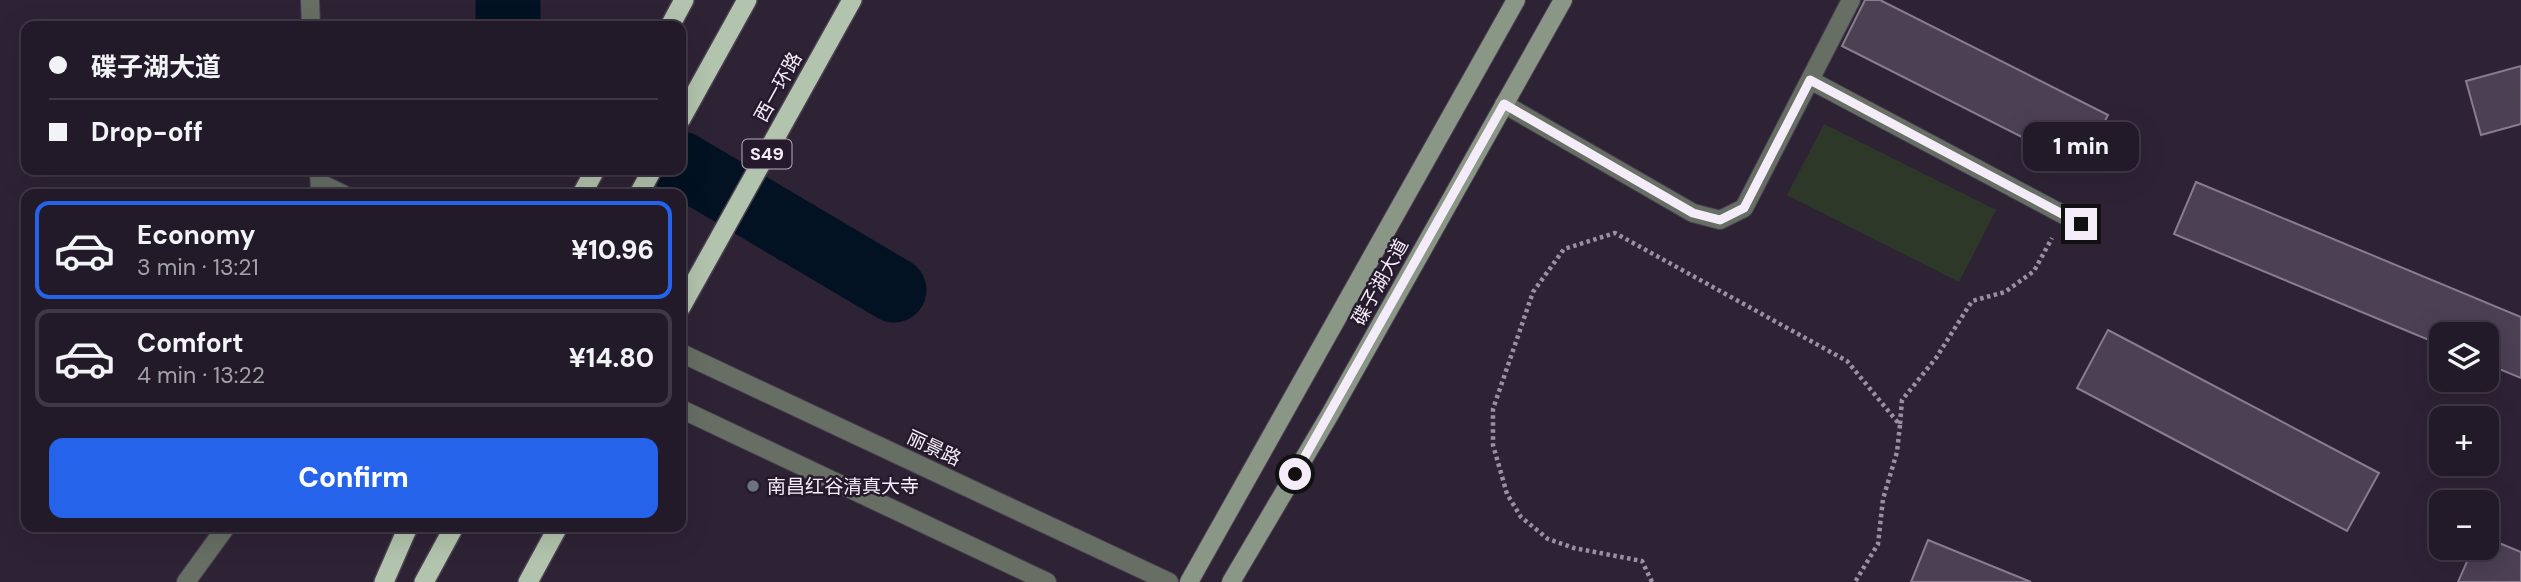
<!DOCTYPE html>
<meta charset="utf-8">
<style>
:root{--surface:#221a28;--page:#2a2330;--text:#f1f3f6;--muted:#a2a1a8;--line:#3f3845;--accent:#2563eb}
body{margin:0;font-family:"DM Sans","Noto Sans SC",sans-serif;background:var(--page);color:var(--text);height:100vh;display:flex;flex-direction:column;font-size:26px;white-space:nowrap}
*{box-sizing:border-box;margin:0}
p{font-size:23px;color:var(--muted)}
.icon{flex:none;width:38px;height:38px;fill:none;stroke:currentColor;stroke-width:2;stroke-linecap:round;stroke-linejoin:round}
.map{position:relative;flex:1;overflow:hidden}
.panel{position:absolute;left:21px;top:189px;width:665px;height:343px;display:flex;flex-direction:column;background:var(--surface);border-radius:14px;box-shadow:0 7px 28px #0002,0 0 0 2px var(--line)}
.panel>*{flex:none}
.banner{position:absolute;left:21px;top:21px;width:665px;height:154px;border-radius:14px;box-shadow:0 7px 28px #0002,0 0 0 2px var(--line);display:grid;align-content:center;height:154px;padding:0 28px;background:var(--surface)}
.fabs{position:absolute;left:2429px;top:322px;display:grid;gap:14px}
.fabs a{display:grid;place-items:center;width:70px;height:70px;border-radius:14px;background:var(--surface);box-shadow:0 7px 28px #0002,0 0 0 2px var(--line);font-size:35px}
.end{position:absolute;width:32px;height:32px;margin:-16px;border:9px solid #f4edf9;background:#111;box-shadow:0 0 0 4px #111}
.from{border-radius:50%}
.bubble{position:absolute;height:49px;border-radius:14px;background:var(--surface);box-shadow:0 7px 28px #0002,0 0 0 2px var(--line);font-size:23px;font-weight:800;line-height:49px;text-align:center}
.banner b{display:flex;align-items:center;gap:24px;height:66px;font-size:26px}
.banner b+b{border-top:2px solid var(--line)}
.banner i{width:18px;height:18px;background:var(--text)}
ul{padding:12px 0 0;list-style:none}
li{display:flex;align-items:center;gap:21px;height:98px;margin:0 14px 10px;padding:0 14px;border:4px solid var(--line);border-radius:14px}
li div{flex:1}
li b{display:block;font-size:26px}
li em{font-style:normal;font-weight:800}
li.on{border-color:var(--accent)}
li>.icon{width:63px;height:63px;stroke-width:1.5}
.primary-button{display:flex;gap:14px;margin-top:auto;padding:14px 28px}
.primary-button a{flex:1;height:80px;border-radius:14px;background:var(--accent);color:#fff;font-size:28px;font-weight:800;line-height:80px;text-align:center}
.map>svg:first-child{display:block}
.green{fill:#2e3829}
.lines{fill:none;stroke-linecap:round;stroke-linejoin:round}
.river{stroke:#031222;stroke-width:65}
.building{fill:#4c4053;stroke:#897c91;stroke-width:2}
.minor-casing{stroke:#4a3f50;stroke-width:20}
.tertiary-casing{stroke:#4a3f50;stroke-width:20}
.secondary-casing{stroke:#4a3f50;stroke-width:20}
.trunk-casing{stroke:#4a3f50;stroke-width:22}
.path{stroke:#9a91a0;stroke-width:4.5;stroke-dasharray:3.5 3.5;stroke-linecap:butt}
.minor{stroke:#676f65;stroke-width:18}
.tertiary{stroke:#676f65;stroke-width:18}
.secondary{stroke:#8a9787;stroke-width:18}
.trunk{stroke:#b2c4ad;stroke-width:19}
.route{stroke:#f4edf9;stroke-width:9}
.worship-dot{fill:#6b7280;stroke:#251a2b;stroke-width:2.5}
.labels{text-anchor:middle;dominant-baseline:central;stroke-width:5;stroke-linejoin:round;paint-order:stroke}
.shield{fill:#251a2b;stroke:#b6aebb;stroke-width:2}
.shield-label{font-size:18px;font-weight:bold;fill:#f4edf9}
.street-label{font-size:19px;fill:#f4edf9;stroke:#251a2b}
.poi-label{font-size:19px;fill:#f4edf9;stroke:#251a2b;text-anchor:start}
</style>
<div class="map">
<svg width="2521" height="582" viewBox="0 0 2521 582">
<rect width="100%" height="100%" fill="#2e2335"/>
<path class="green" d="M 1824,124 L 1996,210 L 1959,282 L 1787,195 Z"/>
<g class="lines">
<path class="river" d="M 508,0 L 508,26
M 681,164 L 894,290"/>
</g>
<path class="building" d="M 1865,0 L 1880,0 L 2108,115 L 2081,167 L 1842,46 Z
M 2521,66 L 2521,124 L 2481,135 L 2466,81 Z
M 2196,182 L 2521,317 L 2521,378 L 2487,364 L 2487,334 L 2441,334 L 2441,345 L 2174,234 Z
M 2108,330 L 2379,473 L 2347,531 L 2077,388 Z
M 2487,538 L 2521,552 L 2521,582 L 2458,582 L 2473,548 L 2487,548 Z
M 1928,540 L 2031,582 L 1911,582 Z"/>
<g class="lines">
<defs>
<path id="minor" d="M 310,0 L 311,26
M 1810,80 L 2081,224
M 1504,104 L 1693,213 L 1720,220 L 1744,208 L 1851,0
M 319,170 L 320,194
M 186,582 L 226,527"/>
<path id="tertiary" d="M 320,183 L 343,194
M 681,353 L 1169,582
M 681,409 L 1047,582"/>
<path id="secondary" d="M 1189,582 L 1516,0
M 1231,582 L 1329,416 L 1563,0"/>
<path id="trunk" d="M 670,26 L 684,0
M 681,119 L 747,0
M 582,194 L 595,170
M 639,194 L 652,170
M 681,307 L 852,0
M 384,582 L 408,527
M 424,582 L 454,527
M 528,582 L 558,527"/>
</defs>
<use href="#minor" class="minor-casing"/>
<use href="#tertiary" class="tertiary-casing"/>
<use href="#secondary" class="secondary-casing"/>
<use href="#trunk" class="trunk-casing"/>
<path class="path" d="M 1900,424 L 1902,400 L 1936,358 L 1972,301 L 2005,292 L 2034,271 L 2052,238
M 1652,582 L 1642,561 L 1574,548 L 1548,539 L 1521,517 L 1507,494 L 1493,445 L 1493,409 L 1533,292 L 1564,249 L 1615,233 L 1847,361 L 1900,425 L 1897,452 L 1883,499 L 1878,544 L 1855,582"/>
<use href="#minor" class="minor"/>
<use href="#tertiary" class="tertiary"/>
<use href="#secondary" class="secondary"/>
<use href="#trunk" class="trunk"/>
</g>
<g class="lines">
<path class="route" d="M 1295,474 L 1504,104 L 1693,213 L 1720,220 L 1744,208 L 1810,80 L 2081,224"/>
</g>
<circle class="worship-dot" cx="753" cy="486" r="7"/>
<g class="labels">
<rect class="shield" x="742.5" y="139.5" width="49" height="29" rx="5"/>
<g class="shield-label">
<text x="767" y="154">S49</text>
</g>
<g class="street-label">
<text transform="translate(778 87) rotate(-61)">西一环路</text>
<text transform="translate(1380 282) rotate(-61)">碟子湖大道</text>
<text transform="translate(934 448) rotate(25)">丽景路</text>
</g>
<g class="poi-label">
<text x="767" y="486">南昌红谷清真大寺</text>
</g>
</g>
</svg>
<div class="fabs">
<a><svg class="icon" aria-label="layers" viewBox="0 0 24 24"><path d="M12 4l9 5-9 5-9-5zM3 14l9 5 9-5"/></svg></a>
<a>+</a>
<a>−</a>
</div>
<i class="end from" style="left:1295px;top:474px"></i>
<i class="end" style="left:2081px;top:224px"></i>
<div class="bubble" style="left:2023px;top:122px;width:116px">1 min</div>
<div class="banner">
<b><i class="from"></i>碟子湖大道</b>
<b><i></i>Drop-off</b>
</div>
<section class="panel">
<ul>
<li class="on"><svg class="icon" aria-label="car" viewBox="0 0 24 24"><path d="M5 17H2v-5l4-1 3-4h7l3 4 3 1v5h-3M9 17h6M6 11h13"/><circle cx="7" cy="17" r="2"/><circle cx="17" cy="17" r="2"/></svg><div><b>Economy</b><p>3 min · 13:21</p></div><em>¥10.96</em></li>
<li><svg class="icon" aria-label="car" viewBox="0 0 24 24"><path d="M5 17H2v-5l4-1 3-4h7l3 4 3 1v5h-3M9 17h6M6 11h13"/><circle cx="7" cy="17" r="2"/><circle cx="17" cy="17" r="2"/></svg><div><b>Comfort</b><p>4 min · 13:22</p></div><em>¥14.80</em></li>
</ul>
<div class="primary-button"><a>Confirm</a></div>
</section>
</div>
